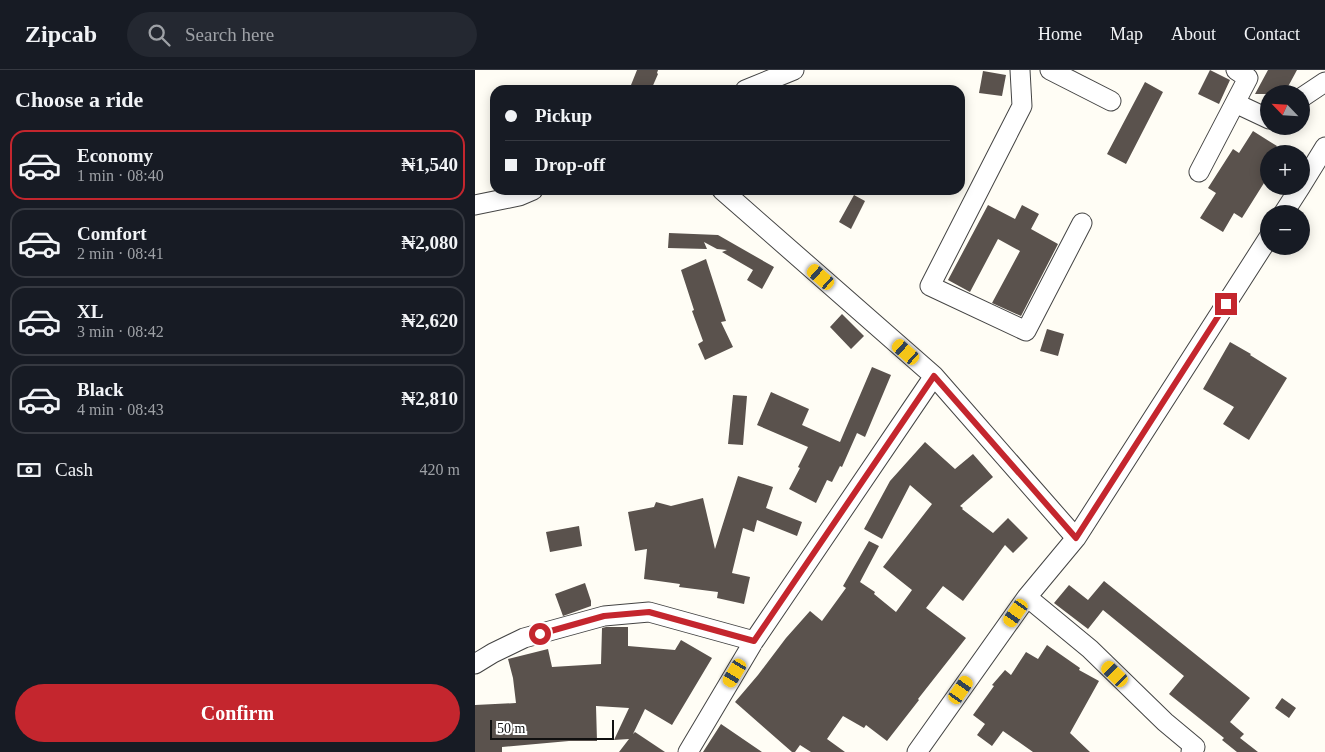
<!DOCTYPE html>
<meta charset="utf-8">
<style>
:root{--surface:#171b24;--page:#242831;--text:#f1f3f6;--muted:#9ea1a6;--line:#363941;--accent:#c4262e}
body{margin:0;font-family:"Times New Roman",serif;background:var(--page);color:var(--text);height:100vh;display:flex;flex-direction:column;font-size:19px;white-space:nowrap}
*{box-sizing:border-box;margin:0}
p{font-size:16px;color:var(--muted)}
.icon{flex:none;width:28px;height:28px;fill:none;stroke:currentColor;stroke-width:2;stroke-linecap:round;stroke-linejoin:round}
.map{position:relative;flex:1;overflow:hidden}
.panel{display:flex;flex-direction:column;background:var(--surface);width:475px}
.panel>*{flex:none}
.top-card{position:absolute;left:15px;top:15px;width:475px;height:110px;border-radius:15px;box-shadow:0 2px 12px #0003;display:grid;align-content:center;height:110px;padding:0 15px;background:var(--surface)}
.needle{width:32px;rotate:295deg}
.buttons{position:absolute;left:785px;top:15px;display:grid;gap:10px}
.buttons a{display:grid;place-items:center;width:50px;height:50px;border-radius:50%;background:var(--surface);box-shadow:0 2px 12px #0003;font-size:25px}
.scale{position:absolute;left:15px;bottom:12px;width:124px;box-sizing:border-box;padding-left:5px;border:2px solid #111;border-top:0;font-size:14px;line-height:18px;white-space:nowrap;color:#111;-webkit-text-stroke:4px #fff;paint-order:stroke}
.end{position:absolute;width:22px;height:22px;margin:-11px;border:6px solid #c4262e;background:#fff;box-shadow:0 0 0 2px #fff}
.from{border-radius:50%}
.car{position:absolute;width:15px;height:30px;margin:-15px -8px;border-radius:6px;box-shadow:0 0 4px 1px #0007;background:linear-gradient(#f5c518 24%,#345 0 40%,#f5c518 0 76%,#345 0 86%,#f5c518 0)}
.top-card b{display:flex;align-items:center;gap:18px;height:48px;font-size:19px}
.top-card b+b{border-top:1px solid var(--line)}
.top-card i{width:12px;height:12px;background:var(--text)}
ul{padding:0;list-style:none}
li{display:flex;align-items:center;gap:15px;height:70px;margin:0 10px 8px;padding:0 5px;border:2px solid var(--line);border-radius:15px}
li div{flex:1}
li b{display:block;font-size:19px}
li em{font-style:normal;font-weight:700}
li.active{border-color:var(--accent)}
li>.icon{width:45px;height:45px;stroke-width:1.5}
h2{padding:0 15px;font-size:22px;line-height:60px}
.pay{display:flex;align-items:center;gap:12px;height:55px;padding:0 15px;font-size:19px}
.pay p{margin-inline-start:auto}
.action{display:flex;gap:10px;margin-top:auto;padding:10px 15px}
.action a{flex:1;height:58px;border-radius:30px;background:var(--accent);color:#fff;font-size:20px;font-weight:700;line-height:58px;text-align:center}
header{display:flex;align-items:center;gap:30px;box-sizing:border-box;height:70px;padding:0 25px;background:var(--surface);border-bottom:1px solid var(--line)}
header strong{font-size:24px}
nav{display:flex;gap:28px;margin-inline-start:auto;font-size:18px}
.search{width:350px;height:45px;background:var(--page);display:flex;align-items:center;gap:12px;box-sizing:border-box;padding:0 18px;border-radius:28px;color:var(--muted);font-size:19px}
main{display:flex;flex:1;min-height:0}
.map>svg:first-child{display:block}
.building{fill:#5a524d}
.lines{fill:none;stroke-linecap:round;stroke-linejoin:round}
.street-casing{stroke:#444;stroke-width:21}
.street{stroke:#fff;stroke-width:19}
.route{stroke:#c4262e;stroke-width:6}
</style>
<header>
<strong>Zipcab</strong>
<div class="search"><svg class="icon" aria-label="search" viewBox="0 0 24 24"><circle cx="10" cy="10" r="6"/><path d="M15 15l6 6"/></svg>Search here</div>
<nav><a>Home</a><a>Map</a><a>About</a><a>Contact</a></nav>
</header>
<main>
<section class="panel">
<h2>Choose a ride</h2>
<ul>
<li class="active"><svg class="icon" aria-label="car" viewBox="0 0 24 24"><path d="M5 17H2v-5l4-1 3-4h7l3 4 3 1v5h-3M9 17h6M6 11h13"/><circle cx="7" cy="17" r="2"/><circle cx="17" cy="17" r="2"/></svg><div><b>Economy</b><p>1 min · 08:40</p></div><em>₦1,540</em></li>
<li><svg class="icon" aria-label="car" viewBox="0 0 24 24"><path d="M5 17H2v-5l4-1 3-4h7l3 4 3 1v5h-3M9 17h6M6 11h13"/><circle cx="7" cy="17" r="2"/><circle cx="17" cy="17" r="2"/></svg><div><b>Comfort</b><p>2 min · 08:41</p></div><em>₦2,080</em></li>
<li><svg class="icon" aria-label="car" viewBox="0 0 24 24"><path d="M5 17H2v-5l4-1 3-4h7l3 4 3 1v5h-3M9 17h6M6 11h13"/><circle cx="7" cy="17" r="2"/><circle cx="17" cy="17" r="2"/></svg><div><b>XL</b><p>3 min · 08:42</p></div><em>₦2,620</em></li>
<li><svg class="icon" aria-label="car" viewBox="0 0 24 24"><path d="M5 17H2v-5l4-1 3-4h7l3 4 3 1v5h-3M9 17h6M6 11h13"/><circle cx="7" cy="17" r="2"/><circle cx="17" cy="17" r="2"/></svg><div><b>Black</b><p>4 min · 08:43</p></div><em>₦2,810</em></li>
</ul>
<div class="pay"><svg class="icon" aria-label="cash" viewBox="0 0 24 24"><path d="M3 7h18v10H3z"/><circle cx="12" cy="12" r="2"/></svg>Cash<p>420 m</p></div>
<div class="action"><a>Confirm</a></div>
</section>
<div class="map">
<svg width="850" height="682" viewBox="0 0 850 682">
<rect width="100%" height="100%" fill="#fffdf5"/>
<path class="building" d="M 162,0 L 183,0 L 182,3 L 183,4 L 176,20 L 154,20 Z
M 735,0 L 755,10 L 744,34 L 723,24 Z
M 793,0 L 822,0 L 809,24 L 780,24 Z
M 508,1 L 531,5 L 527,26 L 504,23 Z
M 670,12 L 688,22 L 651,94 L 632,84 Z
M 778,61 L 802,76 L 796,84 L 794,84 L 794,105 L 767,148 L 759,143 L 748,162 L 725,148 L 741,123 L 733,118 L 758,79 L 764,83 Z
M 379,125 L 390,131 L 376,159 L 364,152 Z
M 513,135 L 540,149 L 547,135 L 564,144 L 556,159 L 583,174 L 546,246 L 517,233 L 545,181 L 523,169 L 495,222 L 473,210 Z
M 194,163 L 243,165 L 299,197 L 287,219 L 272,210 L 278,200 L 247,182 L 252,180 L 242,179 L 229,172 L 232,179 L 193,178 Z
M 231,189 L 251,251 L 246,252 L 258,277 L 230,290 L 223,274 L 228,271 L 217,241 L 219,240 L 206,200 Z
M 367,244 L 389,266 L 376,279 L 355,257 Z
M 572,259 L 589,264 L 583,286 L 565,281 Z
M 755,272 L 776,284 L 775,285 L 812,308 L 774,370 L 748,354 L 759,337 L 728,319 Z
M 397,297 L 416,305 L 390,367 L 382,363 L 367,397 L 365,396 L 357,412 L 352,410 L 341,433 L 314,419 L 325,398 L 323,397 L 333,377 L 282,355 L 296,322 L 334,339 L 327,355 L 365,372 Z
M 258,325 L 272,326 L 268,375 L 253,374 Z
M 450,372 L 480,399 L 498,384 L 518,407 L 485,436 L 488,438 L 487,439 L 518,463 L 533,448 L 553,468 L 538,483 L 530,475 L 488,531 L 468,516 L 451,538 L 491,568 L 443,629 L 444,630 L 412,671 L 391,655 L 389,658 L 368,646 L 352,669 L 370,682 L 336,682 L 325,675 L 320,682 L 317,682 L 260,632 L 283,605 L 311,568 L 335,541 L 347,551 L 371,518 L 368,516 L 394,471 L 404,476 L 385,512 L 400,522 L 399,524 L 421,542 L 437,520 L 408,497 L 457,434 L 435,415 L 407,469 L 389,459 L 415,411 Z
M 263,406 L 298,417 L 291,438 L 327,452 L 322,466 L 282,450 L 279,462 L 268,458 L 257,503 L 275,507 L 269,534 L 242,528 L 243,522 L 204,517 L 205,514 L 169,509 L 172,479 L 160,481 L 153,442 L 179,437 L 181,432 L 196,436 L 228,428 L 240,479 Z
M 104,456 L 107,476 L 75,482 L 71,462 Z
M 629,511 L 775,628 L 755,652 L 769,664 L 765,668 L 783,682 L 762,682 L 747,670 L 749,668 L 694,624 L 709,606 L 628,540 L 613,559 L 579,533 L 594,515 L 613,530 Z
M 110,513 L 116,531 L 116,536 L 88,546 L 80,524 Z
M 131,557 L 153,557 L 153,576 L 200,580 L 206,570 L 237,588 L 197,655 L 170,639 L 158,664 L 160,662 L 190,682 L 144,682 L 154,669 L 139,670 L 154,638 L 121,636 L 122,671 L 94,671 L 27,677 L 27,682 L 0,682 L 0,635 L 41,633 L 38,608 L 33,589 L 73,579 L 77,597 L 126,594 L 127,558 Z
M 572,575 L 605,598 L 604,600 L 624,611 L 595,663 L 615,682 L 558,682 L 528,661 L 517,676 L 502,665 L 510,654 L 498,645 L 519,616 L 517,615 L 530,600 L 536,605 L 551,582 L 563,589 Z
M 807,628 L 821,638 L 814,648 L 800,638 Z
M 246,654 L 287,682 L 228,682 Z"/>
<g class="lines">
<defs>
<path id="street" d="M 545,0 L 547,36 L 455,216 L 551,261 L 607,153
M 575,0 L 636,31
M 270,20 L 319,0
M 826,28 L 850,12
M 760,33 L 794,49
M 724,102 L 773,8 L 761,0
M 826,116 L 850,77
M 247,120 L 459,306 L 601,468
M 0,135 L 44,126 L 58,120
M 808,144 L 826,116
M 552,527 L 615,579 L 690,652 L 720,677 L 716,682
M 0,594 L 18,583 L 49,568 L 129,546 L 174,542 L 279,571
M 213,682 L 279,571 L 459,306
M 442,682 L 552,527 L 601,468 L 794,167"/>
</defs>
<use href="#street" class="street-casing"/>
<use href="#street" class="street"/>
</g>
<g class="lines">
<path class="route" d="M 65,564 L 129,546 L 174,542 L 279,571 L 459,306 L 601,468 L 751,234"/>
</g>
</svg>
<div class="buttons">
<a><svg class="needle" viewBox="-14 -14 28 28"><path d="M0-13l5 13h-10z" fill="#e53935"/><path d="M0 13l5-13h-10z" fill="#9ea1a6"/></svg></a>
<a>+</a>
<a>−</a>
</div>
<div class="scale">50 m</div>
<i class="end from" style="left:65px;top:564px"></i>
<i class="end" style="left:751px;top:234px"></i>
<i class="car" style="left:346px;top:207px;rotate:311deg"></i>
<i class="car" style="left:431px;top:282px;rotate:311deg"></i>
<i class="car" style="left:541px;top:543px;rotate:215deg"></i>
<i class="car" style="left:260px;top:603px;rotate:211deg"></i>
<i class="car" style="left:640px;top:604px;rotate:314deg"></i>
<i class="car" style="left:486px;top:620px;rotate:35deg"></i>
<div class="top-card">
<b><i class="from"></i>Pickup</b>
<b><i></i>Drop-off</b>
</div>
</div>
</main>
